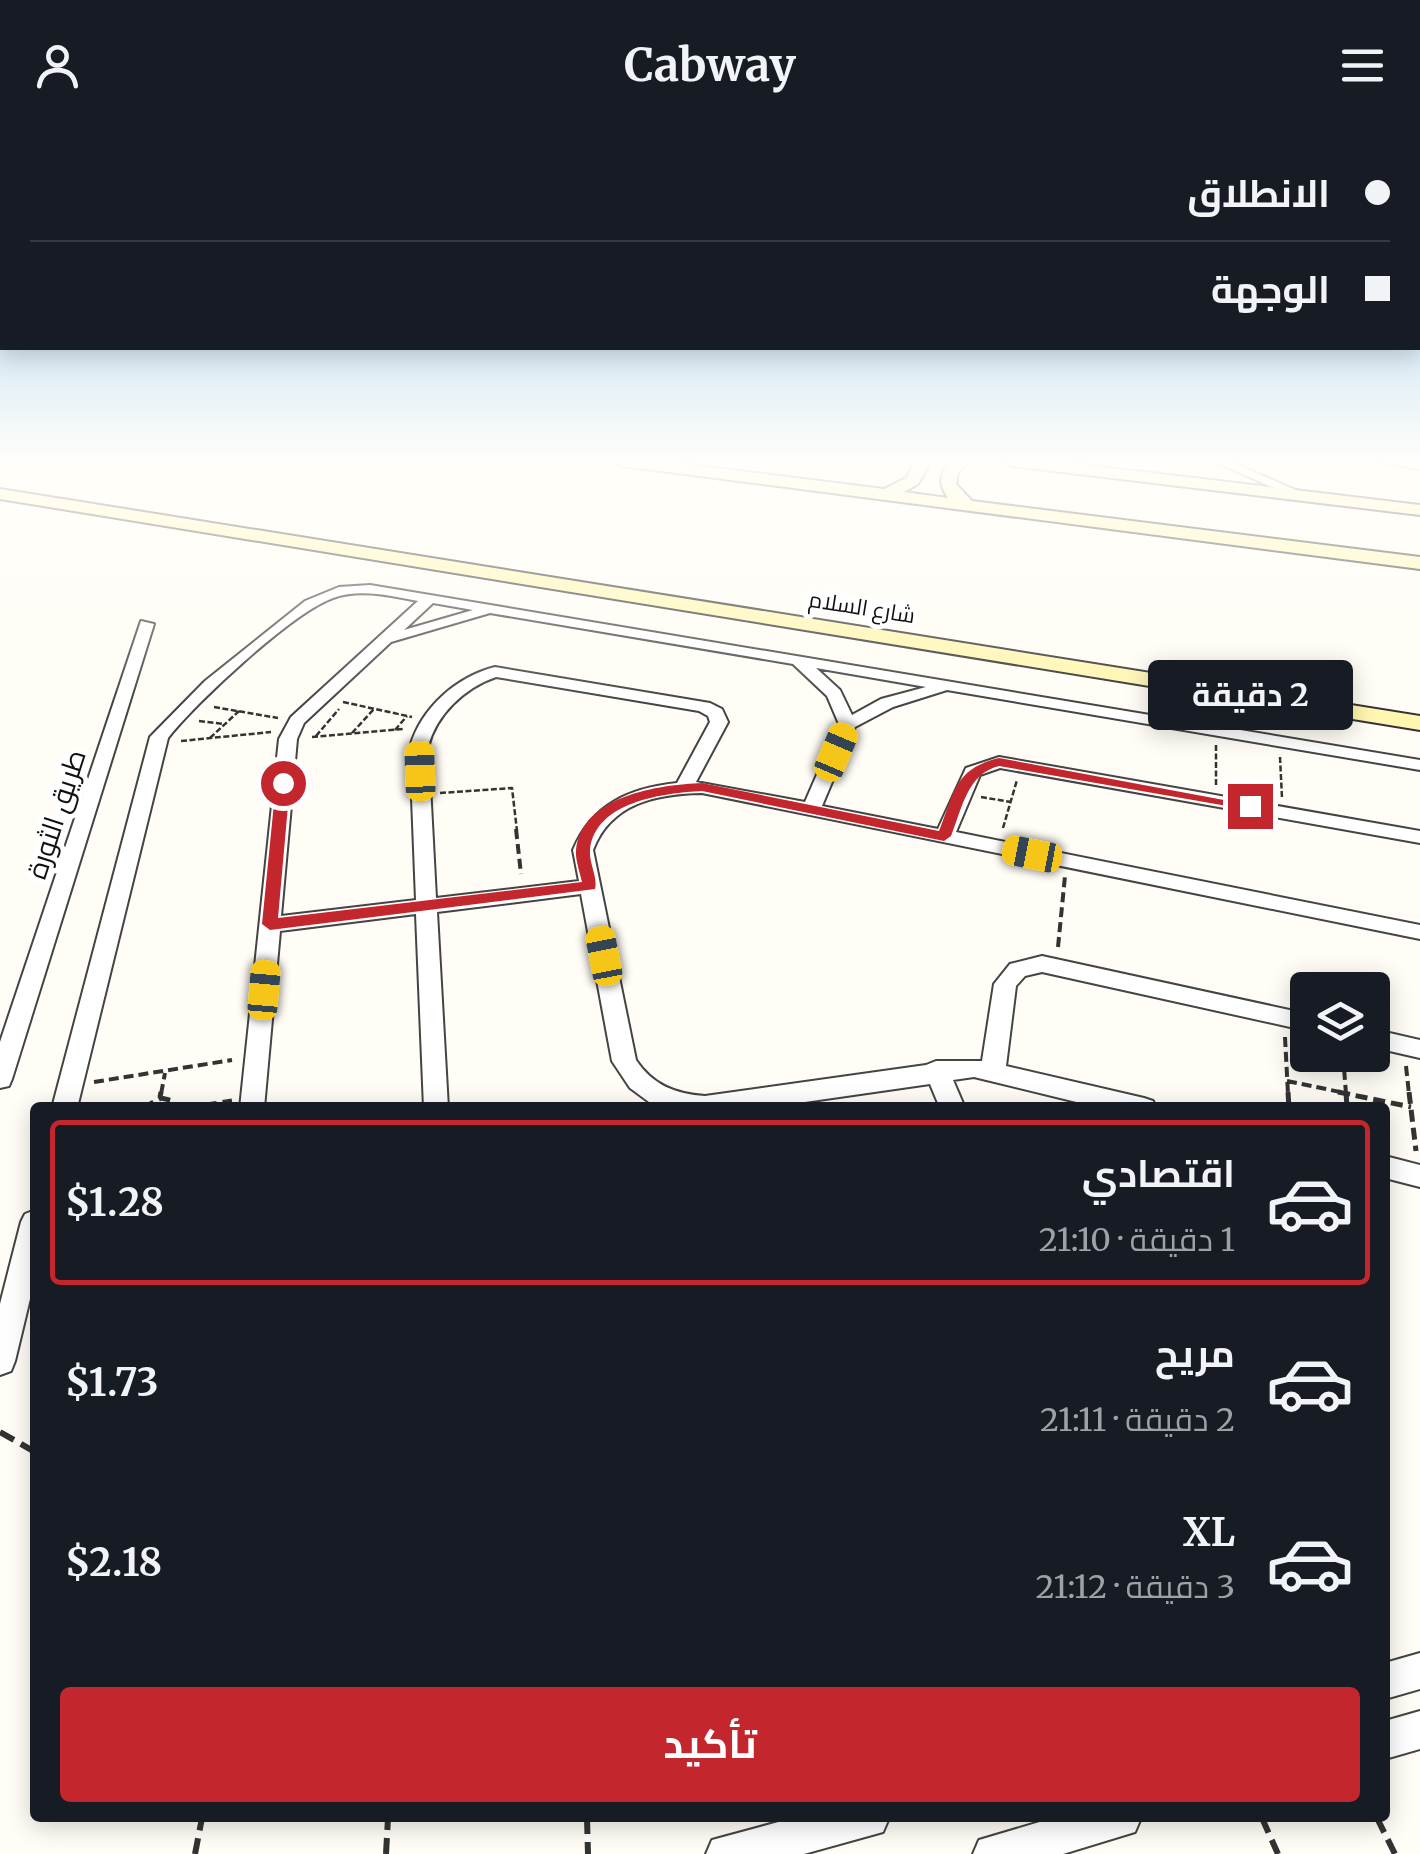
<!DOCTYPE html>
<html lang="ar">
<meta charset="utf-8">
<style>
:root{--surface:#171b24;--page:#242831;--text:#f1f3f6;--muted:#9ea1a6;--line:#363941;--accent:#c4262e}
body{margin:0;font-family:Merriweather,Cairo,serif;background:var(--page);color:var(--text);direction:rtl;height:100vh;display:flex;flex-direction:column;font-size:38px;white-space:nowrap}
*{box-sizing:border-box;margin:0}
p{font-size:32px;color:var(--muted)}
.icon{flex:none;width:55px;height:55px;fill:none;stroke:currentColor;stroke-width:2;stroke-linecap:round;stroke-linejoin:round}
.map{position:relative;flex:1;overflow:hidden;direction:ltr}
.sheet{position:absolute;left:30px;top:972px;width:1360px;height:720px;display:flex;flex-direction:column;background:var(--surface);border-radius:10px;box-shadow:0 5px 25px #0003;direction:rtl}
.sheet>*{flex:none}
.guide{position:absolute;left:0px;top:0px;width:1420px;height:220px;box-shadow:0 5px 25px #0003;direction:rtl;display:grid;align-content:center;height:220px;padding:0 30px;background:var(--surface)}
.fabs{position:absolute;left:1290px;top:842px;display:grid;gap:20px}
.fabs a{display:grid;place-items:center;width:100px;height:100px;border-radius:10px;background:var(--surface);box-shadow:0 5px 25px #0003;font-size:50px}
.end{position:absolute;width:45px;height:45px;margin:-22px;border:12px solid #c4262e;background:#fff;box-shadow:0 0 0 5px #fff}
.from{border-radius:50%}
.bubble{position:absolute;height:70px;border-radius:10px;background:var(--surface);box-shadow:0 5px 25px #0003;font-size:32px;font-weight:700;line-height:70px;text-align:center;direction:rtl}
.car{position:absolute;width:30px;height:60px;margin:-30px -15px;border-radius:12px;box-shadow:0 0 8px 2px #0007;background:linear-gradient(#f5c518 24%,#345 0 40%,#f5c518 0 76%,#345 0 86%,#f5c518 0)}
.guide b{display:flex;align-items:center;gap:35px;height:95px;font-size:38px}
.guide b+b{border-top:2px solid var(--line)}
.guide i{width:25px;height:25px;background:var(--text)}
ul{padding:18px 0 0;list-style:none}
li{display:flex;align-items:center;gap:30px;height:165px;margin:0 20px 15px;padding:0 10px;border:5px solid transparent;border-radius:10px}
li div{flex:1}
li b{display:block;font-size:38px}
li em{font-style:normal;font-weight:700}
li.current{border-color:var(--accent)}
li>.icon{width:90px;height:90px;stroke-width:1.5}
.button{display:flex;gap:20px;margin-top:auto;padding:20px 30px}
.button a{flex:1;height:115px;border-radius:10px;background:var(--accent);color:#fff;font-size:40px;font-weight:700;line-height:115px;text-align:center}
header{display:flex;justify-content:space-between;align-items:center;height:130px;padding:0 30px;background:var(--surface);font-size:45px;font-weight:700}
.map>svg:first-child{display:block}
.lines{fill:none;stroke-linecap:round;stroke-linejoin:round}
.street-casing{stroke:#444;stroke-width:4}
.secondary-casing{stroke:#333;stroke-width:4}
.path-far3{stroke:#333;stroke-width:2.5;stroke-dasharray:6 2.5;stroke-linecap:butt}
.path-far2{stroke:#333;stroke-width:4;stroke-dasharray:10 5;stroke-linecap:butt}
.path-far1{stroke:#333;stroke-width:5;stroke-dasharray:12 6;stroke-linecap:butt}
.path{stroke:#333;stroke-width:6;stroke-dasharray:16 8;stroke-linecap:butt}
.street{fill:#fff;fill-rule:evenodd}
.secondary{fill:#fff6b0;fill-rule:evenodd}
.route{fill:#c4262e}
.labels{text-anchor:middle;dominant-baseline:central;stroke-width:10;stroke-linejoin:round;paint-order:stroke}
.far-street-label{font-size:22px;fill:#111;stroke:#fff}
.street-label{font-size:28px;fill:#111;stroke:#fff}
</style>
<header><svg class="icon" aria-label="menu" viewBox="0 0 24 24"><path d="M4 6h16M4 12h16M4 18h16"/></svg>Cabway<svg class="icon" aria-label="person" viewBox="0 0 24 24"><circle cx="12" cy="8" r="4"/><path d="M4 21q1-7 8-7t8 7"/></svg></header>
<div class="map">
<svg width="1420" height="1724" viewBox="0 0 1420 1724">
<rect width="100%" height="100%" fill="#fffdf5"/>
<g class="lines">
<defs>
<path id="street" d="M 1213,331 L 1229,331 L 1307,365 L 1297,368 Z
M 1374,331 L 1420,331 L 1420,339 Z
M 370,455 L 1420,630 L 1420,640 L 947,560 L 893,577 L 855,597 L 822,676 L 938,699 L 966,638 L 999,627 L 1420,701 L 1420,713 L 1000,638 L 980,645 L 956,702 L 1420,795 L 1420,809 L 702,663 C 656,664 611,673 593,720 L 636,930 C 653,955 675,964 705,966 L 926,935 L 936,931 L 982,931 L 994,854 L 1010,834 L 1042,826 L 1308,884 L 1308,901 L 1042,842 L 1025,846 L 1016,856 L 1006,936 L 1144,968 L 1153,971 L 1156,978 L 1101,978 L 974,947 L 953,950 L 965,978 L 940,978 L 930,954 L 763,978 L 662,978 L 649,972 L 630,958 L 612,931 L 581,764 L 437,782 L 448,978 L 424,978 L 416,784 L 280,801 L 264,978 L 240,978 L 279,609 L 291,587 L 418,471 C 392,466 360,458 333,468 C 293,482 195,573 168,608 L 77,978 L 52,978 L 150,607 L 205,551 L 305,471 L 339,457 ZM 433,473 L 473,480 L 404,500 ZM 490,483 L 793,534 L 827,566 L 839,594 L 805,672 L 696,652 L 728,592 L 722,579 L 710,573 L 495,537 C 456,547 421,578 410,617 L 416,770 L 281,786 L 297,609 L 304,593 L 391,512 ZM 816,538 L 926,557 L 881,569 L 852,585 L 840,560 ZM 496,547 L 699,581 L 708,586 L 710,592 L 677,653 C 630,658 592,674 573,720 L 579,751 L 436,768 L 428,617 C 436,585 464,558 496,547 Z
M 141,491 L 154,494 L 12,949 L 9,956 L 0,958 L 0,912 Z
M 1372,899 L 1420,910 L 1420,928 L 1372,917 Z
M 1385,1026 L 1420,1035 L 1420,1057 L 1385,1048 Z
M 35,1080 L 35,1148 L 15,1231 L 11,1241 L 0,1245 L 0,1174 L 21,1092 L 25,1084 Z
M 1420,1523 L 1420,1559 L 1385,1569 L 1385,1533 Z
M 1420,1581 L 1420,1619 L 1385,1629 L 1385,1591 Z
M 793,1688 L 889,1688 L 883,1702 L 804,1724 L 706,1724 L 712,1710 Z
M 1053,1688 L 1141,1688 L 1135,1702 L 1063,1724 L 973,1724 L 979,1710 Z"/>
<path id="secondary" d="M 614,331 L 660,331 L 884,359 L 906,348 L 912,338 L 910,331 L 926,331 L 928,338 L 918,354 L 904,362 L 948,368 C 938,353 939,344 951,331 L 969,331 L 958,343 L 956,354 L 972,371 L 1420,427 L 1420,439 L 622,336 Z
M 1004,331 L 1052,331 L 1420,375 L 1420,385 L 1012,336 Z
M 0,359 L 1420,586 L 1420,600 L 0,369 Z"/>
</defs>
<use href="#street" class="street-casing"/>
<use href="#secondary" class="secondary-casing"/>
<path class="path-far3" d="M 343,572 L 412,587
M 214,577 L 278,588
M 199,591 L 224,594
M 395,600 L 407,586
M 352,603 L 374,579
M 316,606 L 339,579
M 312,607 L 403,599
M 210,608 L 239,581
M 181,611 L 271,602
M 1216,615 L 1216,655
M 1280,627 L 1282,668
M 440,663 L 512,658 L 517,701
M 981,667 L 1011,672
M 1003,698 L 1017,650"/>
<path class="path-far2" d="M 516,699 L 521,744
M 1058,817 L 1065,746
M 1285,907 L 1288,964
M 1343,925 L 1346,964
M 1406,936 L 1409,964
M 1287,951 L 1350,964
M 94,952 L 232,930
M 161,964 L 165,943"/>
<path class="path-far1" d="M 1288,962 L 1289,978
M 1338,962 L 1411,977
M 1346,962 L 1347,978
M 1409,962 L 1416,1021
M 160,967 L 161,962
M 143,978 L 161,968 L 174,971 L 175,978
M 187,978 L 232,971"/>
<path class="path" d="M 0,1302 L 35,1322
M 587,1688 L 588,1724
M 1262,1688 L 1278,1724
M 1377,1688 L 1395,1724
M 195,1724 L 202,1688
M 386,1724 L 388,1688"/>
<use href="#street" class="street"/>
<use href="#secondary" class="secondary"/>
</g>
<linearGradient id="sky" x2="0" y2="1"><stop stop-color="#95c6ee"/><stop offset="0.58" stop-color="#fffefa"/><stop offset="1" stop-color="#fffefa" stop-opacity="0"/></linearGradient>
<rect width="1420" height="572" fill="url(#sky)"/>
<path class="route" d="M 999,628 L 1256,676 L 1250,680 L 999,636 C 967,644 962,679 951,706 L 944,711 L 702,661 C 665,663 595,671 590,720 C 589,734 598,747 595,759 L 270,800 L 262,794 L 276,653 L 283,649 L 290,653 L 278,788 L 582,752 C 580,743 575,729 576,720 C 582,665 659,655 702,653 L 939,701 C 955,662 954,639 999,628 Z"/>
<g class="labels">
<g class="far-street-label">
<text transform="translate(862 477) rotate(9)">شارع السلام</text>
</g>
<g class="street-label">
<text transform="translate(56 684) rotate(-72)">طريق الثورة</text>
</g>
</g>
</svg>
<div class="fabs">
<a><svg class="icon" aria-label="layers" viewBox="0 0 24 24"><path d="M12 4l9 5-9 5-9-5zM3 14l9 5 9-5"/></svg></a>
</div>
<i class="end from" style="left:283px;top:653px"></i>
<i class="end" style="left:1250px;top:676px"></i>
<div class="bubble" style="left:1148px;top:530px;width:205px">2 دقيقة</div>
<i class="car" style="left:836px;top:622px;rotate:23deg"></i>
<i class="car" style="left:420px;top:641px;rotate:358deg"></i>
<i class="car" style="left:1032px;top:724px;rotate:281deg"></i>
<i class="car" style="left:604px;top:826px;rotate:349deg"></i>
<i class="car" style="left:264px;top:860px;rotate:5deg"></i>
<div class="guide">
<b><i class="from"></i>الانطلاق</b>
<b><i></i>الوجهة</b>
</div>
<section class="sheet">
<ul>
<li class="current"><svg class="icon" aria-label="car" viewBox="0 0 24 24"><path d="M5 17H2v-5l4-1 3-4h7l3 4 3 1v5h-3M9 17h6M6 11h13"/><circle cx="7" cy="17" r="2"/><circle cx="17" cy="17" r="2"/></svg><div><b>اقتصادي</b><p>1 دقيقة · 21:10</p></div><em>$1.28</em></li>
<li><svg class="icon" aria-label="car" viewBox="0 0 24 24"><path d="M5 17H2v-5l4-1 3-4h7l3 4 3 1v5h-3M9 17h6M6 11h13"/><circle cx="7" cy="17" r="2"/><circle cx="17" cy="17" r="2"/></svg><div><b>مريح</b><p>2 دقيقة · 21:11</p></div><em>$1.73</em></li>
<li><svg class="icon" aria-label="car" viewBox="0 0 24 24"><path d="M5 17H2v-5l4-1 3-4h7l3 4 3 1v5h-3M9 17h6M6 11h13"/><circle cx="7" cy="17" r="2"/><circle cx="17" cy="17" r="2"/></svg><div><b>XL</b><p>3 دقيقة · 21:12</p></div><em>$2.18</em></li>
</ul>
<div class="button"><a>تأكيد</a></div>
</section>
</div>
